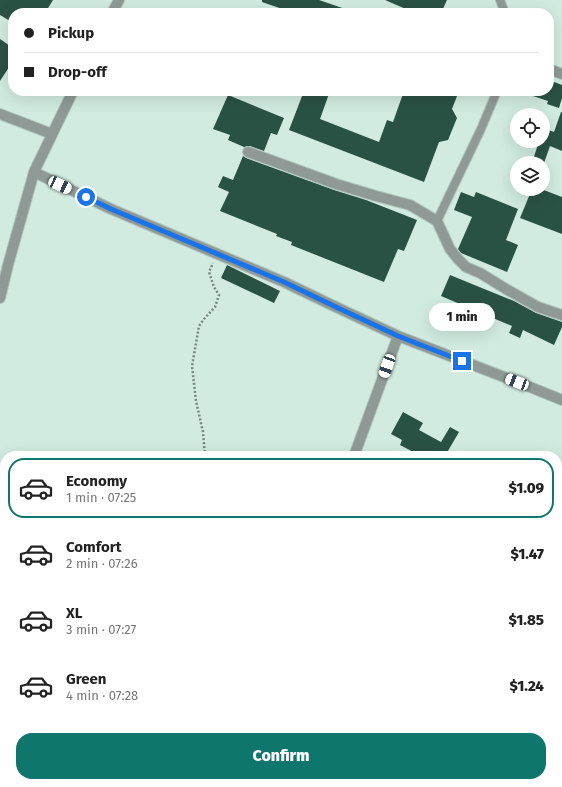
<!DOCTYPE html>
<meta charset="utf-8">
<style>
:root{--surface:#fff;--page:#f6f6f6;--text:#222;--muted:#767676;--line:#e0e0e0;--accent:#0f766e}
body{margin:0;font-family:"Fira Sans",sans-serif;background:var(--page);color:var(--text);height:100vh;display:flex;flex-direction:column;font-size:15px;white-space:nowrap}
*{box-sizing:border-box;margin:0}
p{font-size:13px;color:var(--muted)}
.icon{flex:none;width:22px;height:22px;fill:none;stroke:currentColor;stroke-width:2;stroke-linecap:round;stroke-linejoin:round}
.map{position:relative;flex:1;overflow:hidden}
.drawer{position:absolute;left:0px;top:451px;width:562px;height:336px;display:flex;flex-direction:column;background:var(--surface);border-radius:16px 16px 0 0;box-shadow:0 4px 16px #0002}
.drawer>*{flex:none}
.guide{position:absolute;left:8px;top:8px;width:546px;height:88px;border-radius:16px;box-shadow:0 4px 16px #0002;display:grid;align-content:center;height:88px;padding:0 16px;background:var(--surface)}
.buttons{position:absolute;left:510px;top:108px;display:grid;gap:8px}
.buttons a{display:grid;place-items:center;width:40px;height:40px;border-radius:50%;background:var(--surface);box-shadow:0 4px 16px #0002;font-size:20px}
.end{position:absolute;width:18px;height:18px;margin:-9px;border:5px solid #1a73e8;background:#fff;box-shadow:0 0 0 2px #fff}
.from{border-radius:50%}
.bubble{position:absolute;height:28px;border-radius:14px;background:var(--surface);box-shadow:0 4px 16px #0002;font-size:13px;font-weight:800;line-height:28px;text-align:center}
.car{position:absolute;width:12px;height:24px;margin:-12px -6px;border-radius:5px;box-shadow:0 0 3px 1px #0007;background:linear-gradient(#fff 24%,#345 0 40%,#fff 0 76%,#345 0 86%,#fff 0)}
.guide b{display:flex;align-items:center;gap:14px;height:38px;font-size:15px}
.guide b+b{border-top:1px solid var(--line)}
.guide i{width:10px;height:10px;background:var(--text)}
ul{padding:7px 0 0;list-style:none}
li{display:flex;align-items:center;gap:12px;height:60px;margin:0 8px 6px;padding:0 8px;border:2px solid transparent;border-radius:16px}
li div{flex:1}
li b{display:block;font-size:15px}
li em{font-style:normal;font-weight:800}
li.selected{border-color:var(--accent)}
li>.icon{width:36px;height:36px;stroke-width:1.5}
.primary-button{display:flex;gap:8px;margin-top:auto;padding:8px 16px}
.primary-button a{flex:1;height:46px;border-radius:16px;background:var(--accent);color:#fff;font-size:16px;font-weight:800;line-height:46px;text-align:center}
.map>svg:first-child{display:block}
.building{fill:#2a5244}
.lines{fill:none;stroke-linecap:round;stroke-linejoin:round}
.lane-casing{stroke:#afc5bc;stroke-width:10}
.street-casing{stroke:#afc5bc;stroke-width:12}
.path{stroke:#768881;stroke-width:2.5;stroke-dasharray:2 2;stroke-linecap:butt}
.lane{stroke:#8f9995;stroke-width:8}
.street{stroke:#8f9995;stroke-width:10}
.route{stroke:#1a73e8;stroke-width:5}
</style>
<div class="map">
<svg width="562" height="787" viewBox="0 0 562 787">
<rect width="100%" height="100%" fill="#d1ebe0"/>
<path class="building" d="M 0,0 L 53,0 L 45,13 L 13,13 L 13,16 L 10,21 L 0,15 Z
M 262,0 L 319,0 L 351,11 L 351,13 L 294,13 L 262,2 Z
M 385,0 L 447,0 L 441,13 L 415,13 Z
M 0,39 L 13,48 L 13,61 L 0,81 Z
M 549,80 L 562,85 L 562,98 L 559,108 L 547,104 L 548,101 L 524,93 L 525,91 L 549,91 Z
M 304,91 L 330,91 L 320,119 L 379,142 L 387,120 L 393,122 L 404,91 L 459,91 L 452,109 L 457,118 L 448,140 L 439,142 L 424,182 L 289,130 Z
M 228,95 L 284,118 L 277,135 L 271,133 L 264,151 L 250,146 L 244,147 L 228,140 L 230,135 L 213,129 Z
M 561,112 L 562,112 L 562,151 L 550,146 L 544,163 L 532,163 L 539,141 L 543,141 L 543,128 L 554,132 Z
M 243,156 L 246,158 L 334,190 L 366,200 L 417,220 L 404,251 L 398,249 L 384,282 L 291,245 L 292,242 L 276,236 L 277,234 L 220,211 L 229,192 L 218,187 L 223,176 L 233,180 Z
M 532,189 L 541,189 L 562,197 L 562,234 L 520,218 Z
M 461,192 L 474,197 L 476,192 L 518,209 L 506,240 L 518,245 L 507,272 L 461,253 L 458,249 L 472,217 L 454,210 Z
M 227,265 L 280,291 L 274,303 L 221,278 Z
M 450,275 L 514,301 L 536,313 L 562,322 L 562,327 L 554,345 L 523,330 L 520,338 L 509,333 L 512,326 L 441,296 Z
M 403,412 L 423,423 L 419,430 L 441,442 L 450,427 L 459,432 L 445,456 L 421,456 L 400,445 L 402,440 L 391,434 Z"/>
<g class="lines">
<defs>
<path id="lane" d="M 500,0 L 505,13
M 437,221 L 481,129 L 497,91"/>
<path id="street" d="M 112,13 L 119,0
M 549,69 L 562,74
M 0,114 L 52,134
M 248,152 L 336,184 L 376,196 L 410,205 L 437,221 L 450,249 L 458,259 L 466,267 L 480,273 L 506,289 L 538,307 L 562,315
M 34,172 L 111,209 L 284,282 L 336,307 L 398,336 L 530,387 L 562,400
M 0,298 L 8,265 L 34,172 L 73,91
M 354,456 L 398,336
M 557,529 L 562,530
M 218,787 L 219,782"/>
</defs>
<use href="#lane" class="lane-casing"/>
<use href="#street" class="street-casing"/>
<path class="path" d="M 205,456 L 203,432 L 196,401 L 192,366 L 199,326 L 204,319 L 215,307 L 219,295 L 214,287 L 209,272 L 213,263"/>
<use href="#lane" class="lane"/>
<use href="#street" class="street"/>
</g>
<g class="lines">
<path class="route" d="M 86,197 L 111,209 L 284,282 L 336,307 L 398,336 L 462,361"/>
</g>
</svg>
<div class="buttons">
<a><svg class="icon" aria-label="locate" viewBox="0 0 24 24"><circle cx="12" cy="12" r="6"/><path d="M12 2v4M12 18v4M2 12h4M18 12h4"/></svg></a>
<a><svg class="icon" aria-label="layers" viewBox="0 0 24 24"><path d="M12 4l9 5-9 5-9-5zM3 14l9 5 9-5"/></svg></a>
</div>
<i class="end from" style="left:86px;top:197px"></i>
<i class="end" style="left:462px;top:361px"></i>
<div class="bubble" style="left:429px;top:303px;width:66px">1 min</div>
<i class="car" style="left:60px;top:185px;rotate:115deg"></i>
<i class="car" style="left:387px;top:366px;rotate:200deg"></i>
<i class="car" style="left:517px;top:382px;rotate:291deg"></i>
<div class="guide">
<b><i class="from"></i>Pickup</b>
<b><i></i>Drop-off</b>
</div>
<section class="drawer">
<ul>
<li class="selected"><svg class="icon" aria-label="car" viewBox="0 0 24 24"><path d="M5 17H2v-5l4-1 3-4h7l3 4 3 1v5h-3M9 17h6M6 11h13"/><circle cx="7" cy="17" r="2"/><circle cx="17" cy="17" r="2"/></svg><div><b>Economy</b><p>1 min · 07:25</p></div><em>$1.09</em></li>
<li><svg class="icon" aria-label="car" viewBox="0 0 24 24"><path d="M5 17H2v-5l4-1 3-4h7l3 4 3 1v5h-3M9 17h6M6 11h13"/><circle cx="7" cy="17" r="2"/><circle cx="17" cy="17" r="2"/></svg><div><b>Comfort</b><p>2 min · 07:26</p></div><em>$1.47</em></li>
<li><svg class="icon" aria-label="car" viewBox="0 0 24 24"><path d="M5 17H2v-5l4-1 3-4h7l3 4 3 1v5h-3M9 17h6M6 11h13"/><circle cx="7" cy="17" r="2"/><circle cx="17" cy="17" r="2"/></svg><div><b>XL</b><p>3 min · 07:27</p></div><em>$1.85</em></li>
<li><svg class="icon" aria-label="car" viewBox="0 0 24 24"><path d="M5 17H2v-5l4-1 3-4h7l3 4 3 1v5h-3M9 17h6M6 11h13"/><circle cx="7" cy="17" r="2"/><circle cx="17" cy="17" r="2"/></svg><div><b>Green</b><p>4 min · 07:28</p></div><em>$1.24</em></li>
</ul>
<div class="primary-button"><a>Confirm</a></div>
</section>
</div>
